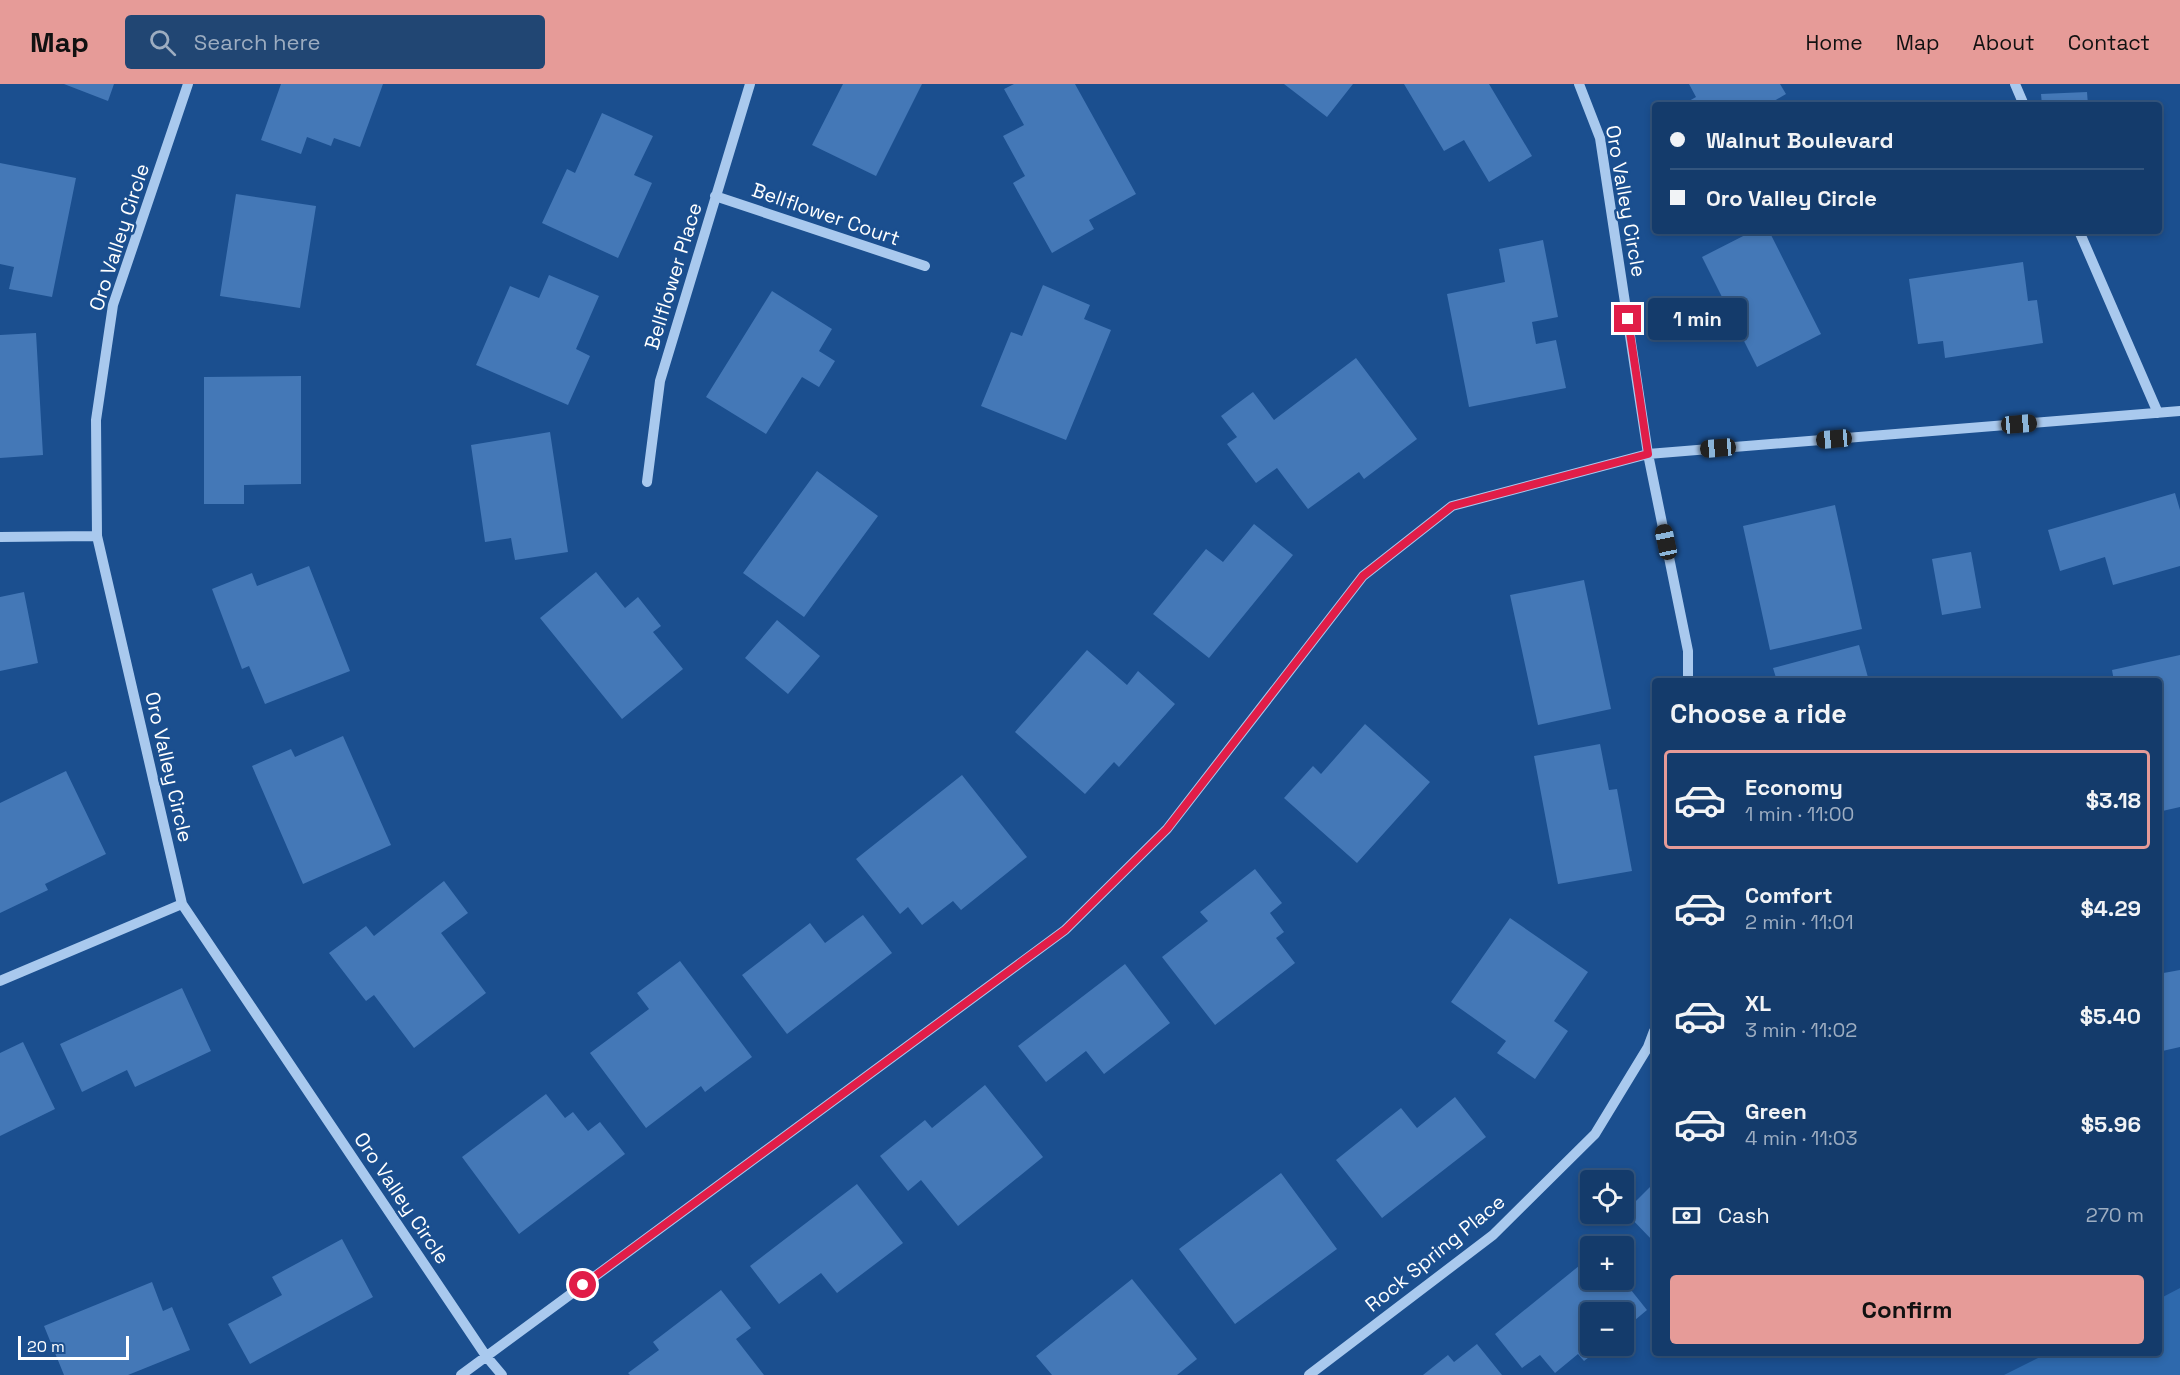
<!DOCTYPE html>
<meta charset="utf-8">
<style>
:root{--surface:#143b6b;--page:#214673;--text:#f1f3f6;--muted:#9dadc1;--line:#33557e;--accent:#e69b98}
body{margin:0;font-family:"Space Grotesk",sans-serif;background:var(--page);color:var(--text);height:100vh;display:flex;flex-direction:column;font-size:22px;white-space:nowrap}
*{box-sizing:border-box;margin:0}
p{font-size:20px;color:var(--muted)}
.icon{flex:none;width:33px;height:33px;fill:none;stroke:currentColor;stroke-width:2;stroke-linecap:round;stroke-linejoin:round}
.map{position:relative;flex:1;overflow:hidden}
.panel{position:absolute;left:1652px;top:594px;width:510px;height:678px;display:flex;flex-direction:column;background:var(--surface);border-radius:6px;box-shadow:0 3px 9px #0003,0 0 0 2px var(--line)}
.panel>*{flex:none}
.top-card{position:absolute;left:1652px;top:18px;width:510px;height:132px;border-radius:6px;box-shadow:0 3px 9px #0003,0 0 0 2px var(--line);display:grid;align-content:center;height:132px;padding:0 18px;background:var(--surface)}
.fabs{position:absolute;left:1580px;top:1086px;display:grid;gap:12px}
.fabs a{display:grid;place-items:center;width:54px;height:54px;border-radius:6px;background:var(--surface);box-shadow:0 3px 9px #0003,0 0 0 2px var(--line);font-size:30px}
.scale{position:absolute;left:18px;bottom:15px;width:111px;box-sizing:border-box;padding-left:6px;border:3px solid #fff;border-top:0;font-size:16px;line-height:21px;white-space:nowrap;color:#fff;-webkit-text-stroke:4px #1b4f8f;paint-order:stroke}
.end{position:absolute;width:27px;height:27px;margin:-14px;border:8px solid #e11d48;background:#fff;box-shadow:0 0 0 3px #fff}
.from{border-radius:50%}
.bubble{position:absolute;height:42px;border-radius:6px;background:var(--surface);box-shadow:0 3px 9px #0003,0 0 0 2px var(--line);font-size:20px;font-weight:600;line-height:42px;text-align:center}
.car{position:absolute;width:18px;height:36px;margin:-18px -9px;border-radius:8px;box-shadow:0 0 4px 2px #0007;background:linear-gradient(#222 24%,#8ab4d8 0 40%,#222 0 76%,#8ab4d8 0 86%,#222 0)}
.top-card b{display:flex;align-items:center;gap:21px;height:57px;font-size:22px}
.top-card b+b{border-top:2px solid var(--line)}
.top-card i{width:15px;height:15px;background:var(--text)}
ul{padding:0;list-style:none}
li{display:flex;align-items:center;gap:18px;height:99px;margin:0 12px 9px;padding:0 6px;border:3px solid transparent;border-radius:6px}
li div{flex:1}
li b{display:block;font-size:22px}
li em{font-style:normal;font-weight:600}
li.active{border-color:var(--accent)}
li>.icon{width:54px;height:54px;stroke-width:1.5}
h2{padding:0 18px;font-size:27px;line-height:72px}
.pay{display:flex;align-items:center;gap:15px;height:66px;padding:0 18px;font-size:22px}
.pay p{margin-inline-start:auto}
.cta{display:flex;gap:12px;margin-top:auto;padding:12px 18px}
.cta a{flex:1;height:69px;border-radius:6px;background:var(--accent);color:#111;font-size:24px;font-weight:600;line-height:69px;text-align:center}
header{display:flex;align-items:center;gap:36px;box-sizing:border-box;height:84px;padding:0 30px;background:var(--accent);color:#111}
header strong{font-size:28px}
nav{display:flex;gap:33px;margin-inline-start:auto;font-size:21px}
.search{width:420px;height:54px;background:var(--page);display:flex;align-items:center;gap:15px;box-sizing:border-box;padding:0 21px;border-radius:6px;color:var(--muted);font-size:22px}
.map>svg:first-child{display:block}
.green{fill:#2e69ad}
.building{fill:#4478b7}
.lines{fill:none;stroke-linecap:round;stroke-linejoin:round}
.minor{stroke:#a9c9ee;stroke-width:10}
.route{stroke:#e11d48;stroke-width:8}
.labels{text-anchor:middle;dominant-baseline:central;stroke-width:5;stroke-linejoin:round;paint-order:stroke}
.street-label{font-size:20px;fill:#fff;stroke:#1b4f8f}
</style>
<header>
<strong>Map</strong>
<div class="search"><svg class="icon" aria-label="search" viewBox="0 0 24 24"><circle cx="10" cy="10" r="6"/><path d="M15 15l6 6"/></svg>Search here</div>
<nav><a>Home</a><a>Map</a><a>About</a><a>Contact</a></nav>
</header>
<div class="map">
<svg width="2180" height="1291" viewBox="0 0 2180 1291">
<rect width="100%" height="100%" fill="#1b4f8f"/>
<path class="green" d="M 2180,1204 L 2180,1291 L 2004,1291 L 2048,1269 L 2158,1269 L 2159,1215 Z"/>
<path class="building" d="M 64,0 L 114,0 L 108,17 Z
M 281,0 L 383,0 L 360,63 L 334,54 L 331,62 L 307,53 L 301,70 L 261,56 Z
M 843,0 L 922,0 L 876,92 L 812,61 Z
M 1014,0 L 1075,0 L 1136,110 L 1089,136 L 1094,145 L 1052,169 L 1013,99 L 1025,92 L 1003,52 L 1024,41 L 1004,5 Z
M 1284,0 L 1353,0 L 1327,33 Z
M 1404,0 L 1489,0 L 1532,72 L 1489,98 L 1464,56 L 1444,67 Z
M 1689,0 L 1780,0 L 1786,10 L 1767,21 L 1682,21 L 1696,13 Z
M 2087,8 L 2088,21 L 2042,21 L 2041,10 Z
M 602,29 L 653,52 L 634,91 L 652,99 L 618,174 L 542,139 L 567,85 L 575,89 Z
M 0,79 L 76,94 L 52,213 L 9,205 L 14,183 L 0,180 Z
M 236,110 L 316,122 L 300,224 L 220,212 Z
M 1753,147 L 1769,147 L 1821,250 L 1757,283 L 1702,173 Z
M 1543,156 L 1558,233 L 1532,238 L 1536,260 L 1556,256 L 1566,304 L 1469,323 L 1447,210 L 1505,198 L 1499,165 Z
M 2023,178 L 2028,217 L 2037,216 L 2043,259 L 1945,274 L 1943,257 L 1918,260 L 1909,195 Z
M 549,191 L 599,212 L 576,265 L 590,272 L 568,321 L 476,281 L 510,202 L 539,214 Z
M 1043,201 L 1090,221 L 1084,235 L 1111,246 L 1066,356 L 981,322 L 1011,248 L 1022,252 Z
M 772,207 L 832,245 L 819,267 L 835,277 L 819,303 L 802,293 L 766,350 L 706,313 Z
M 36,249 L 43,371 L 0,374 L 0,251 Z
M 1356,274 L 1417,355 L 1364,395 L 1359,388 L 1308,425 L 1277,384 L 1256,399 L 1227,360 L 1237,353 L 1221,332 L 1253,308 L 1274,336 Z
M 301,292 L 301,400 L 244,401 L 244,420 L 204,420 L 204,293 Z
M 550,348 L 568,468 L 515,476 L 511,454 L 485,458 L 471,361 Z
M 817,387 L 878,432 L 804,533 L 743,489 Z
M 2175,409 L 2180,426 L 2180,482 L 2113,501 L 2105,473 L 2060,487 L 2048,446 Z
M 1835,421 L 1862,545 L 1770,566 L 1743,442 Z
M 1254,440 L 1293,471 L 1209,574 L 1153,530 L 1206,465 L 1223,478 Z
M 1971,468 L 1981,524 L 1942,531 L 1932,475 Z
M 309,482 L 350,587 L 265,620 L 249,582 L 242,585 L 212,505 L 252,489 L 257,502 Z
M 596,488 L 625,524 L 638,513 L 661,542 L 653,548 L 683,585 L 622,635 L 540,534 Z
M 1584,496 L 1611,625 L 1538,641 L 1510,511 Z
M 24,508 L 38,579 L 0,587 L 0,513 Z
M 777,536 L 820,572 L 788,610 L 745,574 Z
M 1859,561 L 1869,597 L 1777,597 L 1773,584 Z
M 1087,566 L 1127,601 L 1138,587 L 1175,620 L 1119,683 L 1114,678 L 1085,710 L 1015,648 Z
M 2180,571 L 2180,723 L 2158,728 L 2158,597 L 2114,597 L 2112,586 Z
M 1365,640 L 1430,698 L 1357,779 L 1284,714 L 1313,682 L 1321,690 Z
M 343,652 L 391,761 L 303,800 L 252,682 L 291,665 L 295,673 Z
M 1600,660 L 1609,706 L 1617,705 L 1632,787 L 1558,800 L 1534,672 Z
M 66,687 L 106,770 L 45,800 L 48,806 L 0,829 L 0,719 Z
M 962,691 L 1027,773 L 961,826 L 953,817 L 922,841 L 908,823 L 900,830 L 856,775 Z
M 1255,785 L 1282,819 L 1270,829 L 1284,848 L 1276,854 L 1295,879 L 1215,941 L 1162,873 L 1208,837 L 1200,828 Z
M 444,797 L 468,829 L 441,849 L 486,909 L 414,964 L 374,911 L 366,917 L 329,869 L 366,842 L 374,852 Z
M 863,831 L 892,869 L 787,950 L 742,891 L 810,839 L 825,859 Z
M 1510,834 L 1588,888 L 1554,937 L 1568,947 L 1535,995 L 1497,969 L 1506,957 L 1451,918 Z
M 680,877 L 752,973 L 705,1008 L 701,1002 L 646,1044 L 590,969 L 649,925 L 637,909 Z
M 1125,880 L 1170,939 L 1104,990 L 1086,967 L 1046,998 L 1018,962 Z
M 2180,886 L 2180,963 L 2158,968 L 2158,890 Z
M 182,904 L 211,967 L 135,1003 L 127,986 L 82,1008 L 60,960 Z
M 23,958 L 55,1025 L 0,1052 L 0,969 Z
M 985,1001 L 1043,1073 L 958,1142 L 921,1096 L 908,1107 L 880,1072 L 925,1036 L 932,1044 Z
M 546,1010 L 565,1034 L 573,1028 L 588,1047 L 600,1038 L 625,1070 L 519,1150 L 462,1073 Z
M 1455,1013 L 1486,1053 L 1382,1134 L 1336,1076 L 1401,1024 L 1417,1044 Z
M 1281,1089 L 1337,1165 L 1235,1240 L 1179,1165 Z
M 1654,1099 L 1654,1158 L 1625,1128 Z
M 857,1100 L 903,1159 L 837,1209 L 821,1189 L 779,1220 L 750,1182 Z
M 342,1155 L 373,1213 L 250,1280 L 228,1240 L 282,1211 L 272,1193 Z
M 1590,1173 L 1590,1196 L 1623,1196 L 1647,1226 L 1623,1246 L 1623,1228 L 1590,1228 L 1590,1262 L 1603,1262 L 1584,1277 L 1578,1270 L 1555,1289 L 1540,1271 L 1522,1284 L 1495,1250 Z
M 1132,1195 L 1197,1275 L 1177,1291 L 1052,1291 L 1036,1272 Z
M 152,1198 L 163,1227 L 172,1223 L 190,1266 L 128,1291 L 64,1291 L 44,1242 Z
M 721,1206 L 751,1244 L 736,1255 L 764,1291 L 630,1291 L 628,1289 L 659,1266 L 653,1258 Z
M 1477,1260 L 1502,1291 L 1423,1291 L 1448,1271 L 1454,1278 Z"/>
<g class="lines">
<path class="minor" d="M 188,0 L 113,221 L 96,336 L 97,452 L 182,820 L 486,1272 L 502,1291
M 1579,0 L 1600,54 L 1648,370 L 1688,567 L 1688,597
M 2015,0 L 2024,21
M 715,112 L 925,182
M 2079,147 L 2158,329
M 647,398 L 660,297 L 750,0
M 0,453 L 97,452
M 0,897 L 182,820
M 461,1291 L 1065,846 L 1167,745 L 1363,492 L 1452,422 L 1648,370 L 2180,327
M 1309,1291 L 1493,1151 L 1595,1050 L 1648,963 L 1654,947"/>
</g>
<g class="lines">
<path class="route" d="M 583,1201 L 1065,846 L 1167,745 L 1363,492 L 1452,422 L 1648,370 L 1628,235"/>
</g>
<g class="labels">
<g class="street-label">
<text transform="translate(1626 117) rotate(80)">Oro Valley Circle</text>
<text transform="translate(826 130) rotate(19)">Bellflower Court</text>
<text transform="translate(119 153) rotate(-72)">Oro Valley Circle</text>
<text transform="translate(673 192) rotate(-73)">Bellflower Place</text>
<text transform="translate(169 683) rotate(77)">Oro Valley Circle</text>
<text transform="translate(402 1114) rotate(56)">Oro Valley Circle</text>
<text transform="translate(1435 1169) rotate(-39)">Rock Spring Place</text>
</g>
</g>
</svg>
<div class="fabs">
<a><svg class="icon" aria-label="locate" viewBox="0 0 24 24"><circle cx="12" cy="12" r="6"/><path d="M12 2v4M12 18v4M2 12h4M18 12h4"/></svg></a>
<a>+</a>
<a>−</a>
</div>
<div class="scale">20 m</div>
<i class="end from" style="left:583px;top:1201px"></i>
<i class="end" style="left:1628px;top:235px"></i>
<div class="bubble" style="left:1648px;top:214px;width:99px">1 min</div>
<i class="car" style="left:2019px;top:340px;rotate:85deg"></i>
<i class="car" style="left:1834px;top:355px;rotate:265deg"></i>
<i class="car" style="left:1718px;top:364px;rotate:265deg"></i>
<i class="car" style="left:1666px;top:458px;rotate:348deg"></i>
<div class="top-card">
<b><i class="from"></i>Walnut Boulevard</b>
<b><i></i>Oro Valley Circle</b>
</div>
<section class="panel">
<h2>Choose a ride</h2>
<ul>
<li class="active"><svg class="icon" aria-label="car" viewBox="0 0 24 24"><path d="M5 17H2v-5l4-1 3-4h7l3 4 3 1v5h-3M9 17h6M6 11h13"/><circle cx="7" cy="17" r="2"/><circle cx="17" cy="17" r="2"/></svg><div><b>Economy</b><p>1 min · 11:00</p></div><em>$3.18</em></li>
<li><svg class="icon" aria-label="car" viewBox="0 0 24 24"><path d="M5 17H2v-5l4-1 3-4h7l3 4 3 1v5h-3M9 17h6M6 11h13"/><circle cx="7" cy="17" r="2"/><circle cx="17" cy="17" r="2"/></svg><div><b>Comfort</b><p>2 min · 11:01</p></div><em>$4.29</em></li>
<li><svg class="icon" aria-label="car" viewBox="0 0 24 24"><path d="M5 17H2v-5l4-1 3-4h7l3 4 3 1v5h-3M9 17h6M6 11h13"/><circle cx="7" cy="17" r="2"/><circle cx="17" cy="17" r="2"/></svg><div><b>XL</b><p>3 min · 11:02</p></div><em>$5.40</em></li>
<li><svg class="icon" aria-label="car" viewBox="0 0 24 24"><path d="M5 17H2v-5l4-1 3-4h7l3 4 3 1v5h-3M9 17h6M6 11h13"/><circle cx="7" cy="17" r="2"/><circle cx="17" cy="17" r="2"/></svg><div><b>Green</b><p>4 min · 11:03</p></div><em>$5.96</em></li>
</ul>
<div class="pay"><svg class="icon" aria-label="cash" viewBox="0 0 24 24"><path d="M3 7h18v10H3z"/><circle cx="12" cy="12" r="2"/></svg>Cash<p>270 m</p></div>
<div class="cta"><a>Confirm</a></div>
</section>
</div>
